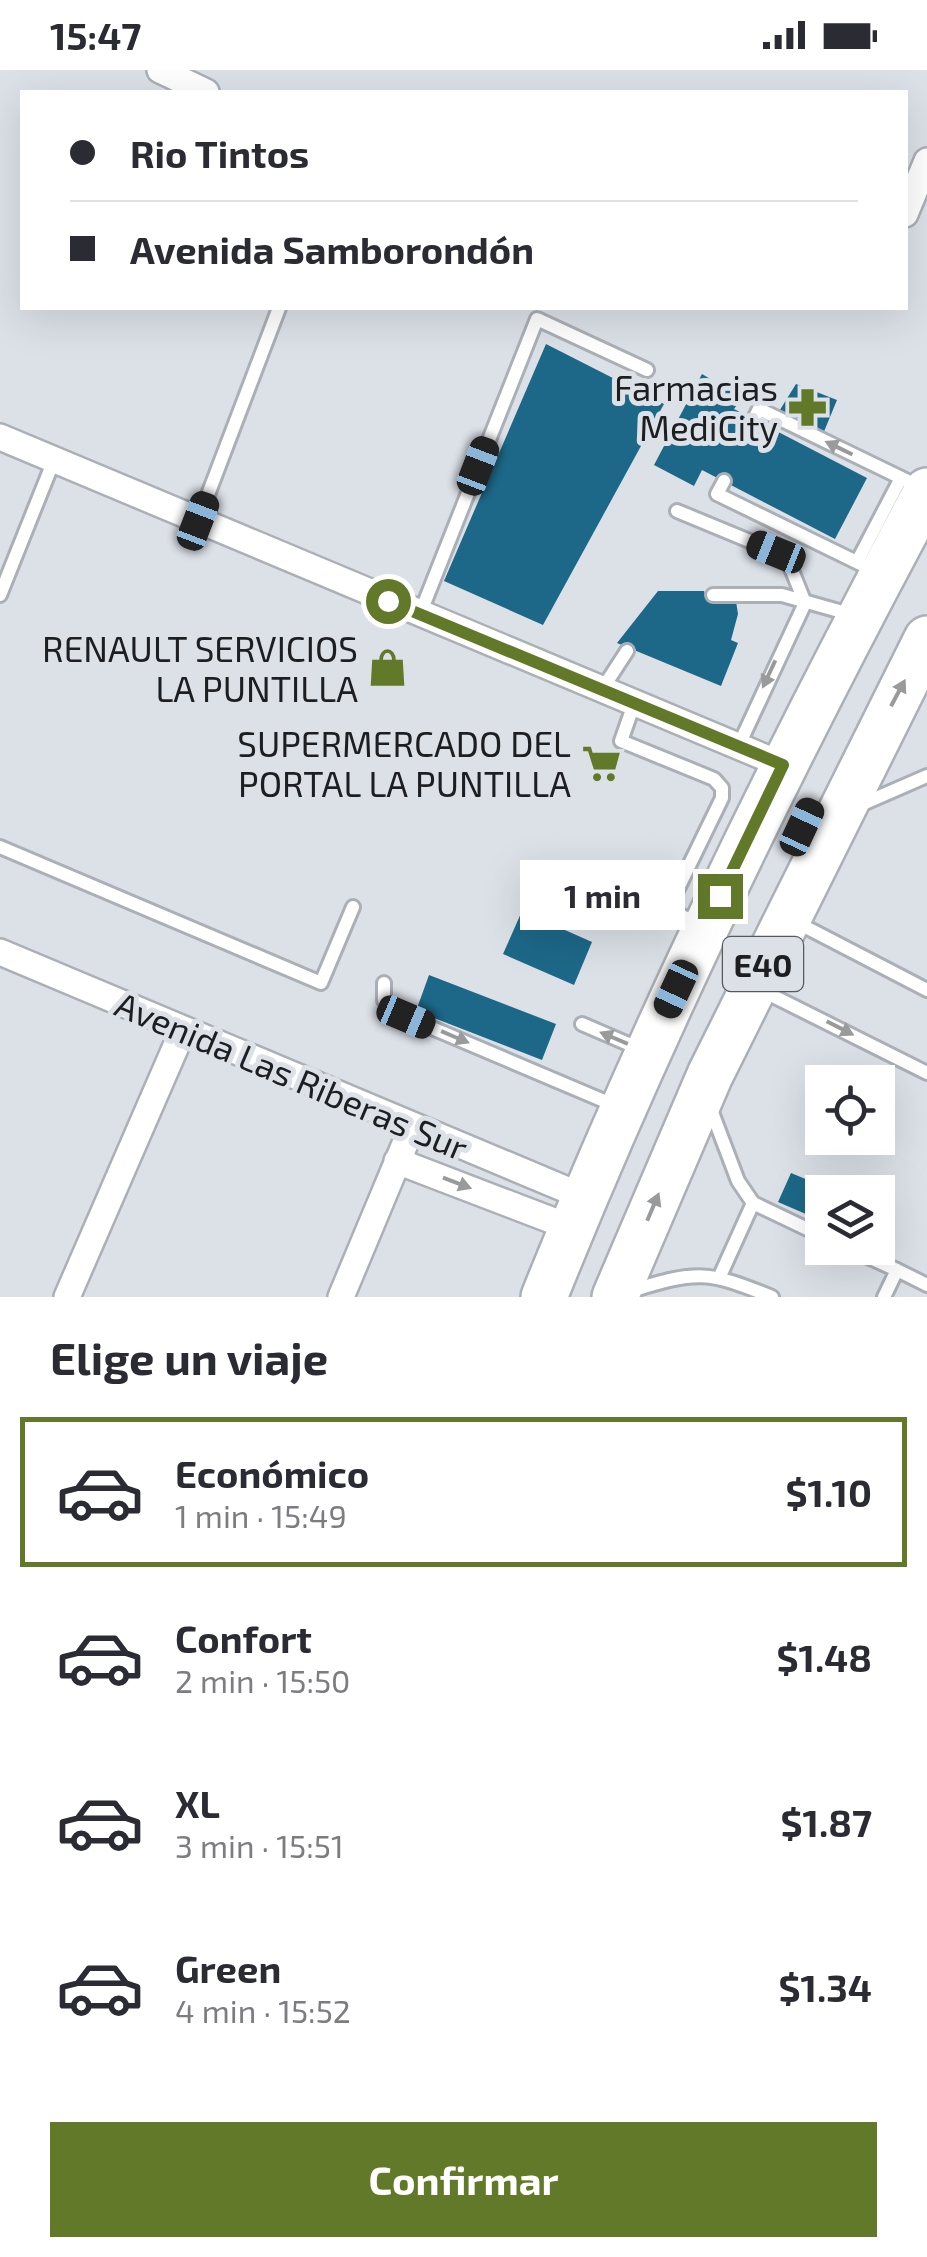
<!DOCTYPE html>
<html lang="es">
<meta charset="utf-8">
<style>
:root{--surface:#fff;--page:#f2f2f3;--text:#2b2b33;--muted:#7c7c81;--line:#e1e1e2;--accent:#63792a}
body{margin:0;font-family:"Exo 2",sans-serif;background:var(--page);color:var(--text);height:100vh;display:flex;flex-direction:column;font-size:38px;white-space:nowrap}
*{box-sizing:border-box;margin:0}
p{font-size:32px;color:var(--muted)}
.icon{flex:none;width:55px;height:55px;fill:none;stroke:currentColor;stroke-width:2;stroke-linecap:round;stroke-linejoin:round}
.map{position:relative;height:1227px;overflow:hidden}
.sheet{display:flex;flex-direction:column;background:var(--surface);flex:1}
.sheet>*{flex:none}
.banner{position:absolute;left:20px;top:20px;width:888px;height:220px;border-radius:0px;box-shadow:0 10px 40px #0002;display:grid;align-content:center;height:220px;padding:0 50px;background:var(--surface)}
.tools{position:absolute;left:805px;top:995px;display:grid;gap:20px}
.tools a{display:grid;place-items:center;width:90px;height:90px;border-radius:0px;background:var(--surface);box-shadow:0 10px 40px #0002;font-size:50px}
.end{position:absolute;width:45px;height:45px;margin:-22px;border:12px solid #63792a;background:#fff;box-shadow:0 0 0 5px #fff}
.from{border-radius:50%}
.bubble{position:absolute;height:70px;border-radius:0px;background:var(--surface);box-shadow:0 10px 40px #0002;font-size:32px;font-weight:700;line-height:70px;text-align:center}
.car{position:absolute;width:30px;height:60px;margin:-30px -15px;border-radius:12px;box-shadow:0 0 8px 2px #0007;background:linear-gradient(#222 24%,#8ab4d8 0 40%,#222 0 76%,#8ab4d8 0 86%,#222 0)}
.banner b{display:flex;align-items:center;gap:35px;height:95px;font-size:38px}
.banner b+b{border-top:2px solid var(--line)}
.banner i{width:25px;height:25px;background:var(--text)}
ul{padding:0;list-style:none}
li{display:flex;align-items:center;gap:30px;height:150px;margin:0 20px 15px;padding:0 30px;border:5px solid transparent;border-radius:0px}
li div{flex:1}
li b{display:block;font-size:38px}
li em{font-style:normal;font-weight:700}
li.on{border-color:var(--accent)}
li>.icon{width:90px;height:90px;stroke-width:1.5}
h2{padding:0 50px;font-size:45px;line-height:120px}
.button{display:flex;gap:20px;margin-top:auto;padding:20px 50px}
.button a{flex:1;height:115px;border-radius:0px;background:var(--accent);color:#fff;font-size:40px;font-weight:700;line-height:115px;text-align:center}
.status{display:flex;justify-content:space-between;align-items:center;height:70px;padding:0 50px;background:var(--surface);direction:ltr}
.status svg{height:28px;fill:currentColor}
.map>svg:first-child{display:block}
.building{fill:#1d6888}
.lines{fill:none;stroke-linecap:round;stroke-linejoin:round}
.lane-casing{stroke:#abb0b7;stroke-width:18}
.street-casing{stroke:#abb0b7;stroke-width:30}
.highway-casing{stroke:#abb0b7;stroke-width:50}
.lane{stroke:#fff;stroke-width:12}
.street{stroke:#fff;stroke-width:25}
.highway{stroke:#fff;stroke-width:45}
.oneway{fill:#999a9b}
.route{stroke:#63792a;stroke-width:12}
.labels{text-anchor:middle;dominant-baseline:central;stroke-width:10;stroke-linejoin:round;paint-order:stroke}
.shield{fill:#dce1e8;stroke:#56585c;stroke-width:2.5}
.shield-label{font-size:32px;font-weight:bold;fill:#1c1e20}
.poi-label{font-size:35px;fill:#1c1e20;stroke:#dce1e8;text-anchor:end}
.street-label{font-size:35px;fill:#1c1e20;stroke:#dce1e8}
</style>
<div class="status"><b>15:47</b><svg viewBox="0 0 49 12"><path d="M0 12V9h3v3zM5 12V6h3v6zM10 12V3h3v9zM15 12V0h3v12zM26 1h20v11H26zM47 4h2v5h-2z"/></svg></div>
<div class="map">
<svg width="927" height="1227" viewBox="0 0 927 1227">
<rect width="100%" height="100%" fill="#dce1e8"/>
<path class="building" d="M 546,274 L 664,334 L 543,555 L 444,511 Z
M 702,304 L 742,328 L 734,339 L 867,408 L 835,469 L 702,400 L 694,416 L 654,395 Z
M 796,314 L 837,330 L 823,364 L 778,343 Z
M 658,521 L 704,521 L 707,530 L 736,531 L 738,544 L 731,570 L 738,573 L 721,616 L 617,573 Z
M 522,841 L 592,872 L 574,915 L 503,884 Z
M 429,905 L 556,954 L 542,990 L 416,941 Z
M 791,1103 L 837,1122 L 822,1122 L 822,1151 L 778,1132 Z"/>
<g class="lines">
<defs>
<path id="lane" d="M 754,349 L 759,339 L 920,417
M 724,411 L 717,424 L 877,502
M 677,441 L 776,482 L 789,493 L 805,533 L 738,677
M 198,451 L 279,238
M 857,492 L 901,408
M 0,525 L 54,390
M 713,525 L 782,525 L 853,545
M 420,544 L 537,249 L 647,300
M 601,621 L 627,581
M 634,634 L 621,671 L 714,709 L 722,718 L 722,728 L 668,839
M 858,736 L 927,706
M 0,777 L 321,913 L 353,837
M 627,822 L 698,853
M 794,851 L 927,920
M 384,913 L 384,930 L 406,947 L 616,1036
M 759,919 L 927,1003
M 582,954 L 640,979
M 710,1037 L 738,1111 L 753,1133 L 822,1166
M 848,1178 L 897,1200 L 884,1227
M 897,1200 L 927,1215
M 720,1206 L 753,1133
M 631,1221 C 698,1200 708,1201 772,1227"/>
<path id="street" d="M 160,0 L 206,22
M 905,144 L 927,91
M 0,367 L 783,695
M 0,882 L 584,1127
M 397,1091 L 572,1158
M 67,1227 L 183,960
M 341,1227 L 412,1057"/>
<path id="highway" d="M 544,1227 C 655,950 786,683 927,421
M 615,1227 L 710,1005 L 927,569"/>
</defs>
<use href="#lane" class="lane-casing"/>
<use href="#street" class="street-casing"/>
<use href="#highway" class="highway-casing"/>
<use href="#lane" class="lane"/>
<use href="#street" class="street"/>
<use href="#highway" class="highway"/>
</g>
<defs><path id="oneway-solid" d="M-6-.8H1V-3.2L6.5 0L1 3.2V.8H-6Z" transform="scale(2.5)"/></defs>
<g class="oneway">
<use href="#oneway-solid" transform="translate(839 378) rotate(-154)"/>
<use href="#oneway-solid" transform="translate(769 604) rotate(115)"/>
<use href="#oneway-solid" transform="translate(898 623) rotate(-62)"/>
<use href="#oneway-solid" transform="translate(840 958) rotate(27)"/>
<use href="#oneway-solid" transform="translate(455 967) rotate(23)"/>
<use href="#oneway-solid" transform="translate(614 968) rotate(-157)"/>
<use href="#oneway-solid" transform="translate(457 1113) rotate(21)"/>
<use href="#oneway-solid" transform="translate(653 1137) rotate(-67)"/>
</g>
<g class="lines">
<path class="route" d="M 388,531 L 783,695 L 720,826"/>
</g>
<defs>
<symbol id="pharmacy-bare" viewBox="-9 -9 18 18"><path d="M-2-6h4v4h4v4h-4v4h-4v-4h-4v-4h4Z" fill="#63792a" stroke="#dce1e8" stroke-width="2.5" paint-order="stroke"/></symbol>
<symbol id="shop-bare" viewBox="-9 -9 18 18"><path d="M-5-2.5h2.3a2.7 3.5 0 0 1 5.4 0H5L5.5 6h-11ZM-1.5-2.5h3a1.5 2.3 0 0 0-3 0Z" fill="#63792a" stroke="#dce1e8" stroke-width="2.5" paint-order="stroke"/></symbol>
<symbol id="supermarket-bare" viewBox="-9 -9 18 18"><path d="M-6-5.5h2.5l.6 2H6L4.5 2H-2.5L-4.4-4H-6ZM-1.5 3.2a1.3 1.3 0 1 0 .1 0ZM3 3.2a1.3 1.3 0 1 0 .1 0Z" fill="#63792a" stroke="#dce1e8" stroke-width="2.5" paint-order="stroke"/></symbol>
</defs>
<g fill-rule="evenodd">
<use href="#pharmacy-bare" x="780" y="310" width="55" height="55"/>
<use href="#shop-bare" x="360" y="570" width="55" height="55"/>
<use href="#supermarket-bare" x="574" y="666" width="55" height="55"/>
</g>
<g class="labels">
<rect class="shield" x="723" y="867" width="80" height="54" rx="8"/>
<g class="shield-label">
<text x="763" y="894">E40</text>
</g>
<g class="poi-label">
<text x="778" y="317">Farmacias<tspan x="778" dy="40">MediCity</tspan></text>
<text x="358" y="578">RENAULT SERVICIOS<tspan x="358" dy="40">LA PUNTILLA</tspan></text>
<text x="571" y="673">SUPERMERCADO DEL<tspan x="571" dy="40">PORTAL LA PUNTILLA</tspan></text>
</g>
<g class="street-label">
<text transform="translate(292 1005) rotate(23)">Avenida Las Riberas Sur</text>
</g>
</g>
</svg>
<div class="tools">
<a><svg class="icon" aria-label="locate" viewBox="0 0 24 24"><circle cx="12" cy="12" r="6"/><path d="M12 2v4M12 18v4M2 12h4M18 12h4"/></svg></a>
<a><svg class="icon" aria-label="layers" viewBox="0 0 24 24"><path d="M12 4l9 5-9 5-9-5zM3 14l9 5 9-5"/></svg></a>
</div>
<i class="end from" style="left:388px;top:531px"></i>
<i class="end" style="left:720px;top:826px"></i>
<div class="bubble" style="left:520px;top:790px;width:165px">1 min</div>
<i class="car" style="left:478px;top:396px;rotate:21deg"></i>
<i class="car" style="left:198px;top:451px;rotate:21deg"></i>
<i class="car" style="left:776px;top:482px;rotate:292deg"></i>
<i class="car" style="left:802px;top:757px;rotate:25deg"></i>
<i class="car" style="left:676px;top:919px;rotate:205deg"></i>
<i class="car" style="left:406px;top:947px;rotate:113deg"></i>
<div class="banner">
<b><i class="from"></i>Rio Tintos</b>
<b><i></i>Avenida Samborondón</b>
</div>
</div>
<section class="sheet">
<h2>Elige un viaje</h2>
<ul>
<li class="on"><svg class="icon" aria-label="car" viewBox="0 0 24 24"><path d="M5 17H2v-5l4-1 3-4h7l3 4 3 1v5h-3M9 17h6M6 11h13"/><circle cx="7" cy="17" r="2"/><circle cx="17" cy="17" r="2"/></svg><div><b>Económico</b><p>1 min · 15:49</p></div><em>$1.10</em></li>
<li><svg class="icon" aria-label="car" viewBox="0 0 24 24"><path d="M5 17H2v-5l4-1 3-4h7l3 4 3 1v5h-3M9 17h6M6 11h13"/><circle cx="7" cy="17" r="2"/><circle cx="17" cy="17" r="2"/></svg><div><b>Confort</b><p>2 min · 15:50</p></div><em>$1.48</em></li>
<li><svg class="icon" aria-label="car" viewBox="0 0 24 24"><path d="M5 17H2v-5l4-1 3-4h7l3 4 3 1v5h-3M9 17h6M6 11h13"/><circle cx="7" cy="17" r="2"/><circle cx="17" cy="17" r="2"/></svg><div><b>XL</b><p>3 min · 15:51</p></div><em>$1.87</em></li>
<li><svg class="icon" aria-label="car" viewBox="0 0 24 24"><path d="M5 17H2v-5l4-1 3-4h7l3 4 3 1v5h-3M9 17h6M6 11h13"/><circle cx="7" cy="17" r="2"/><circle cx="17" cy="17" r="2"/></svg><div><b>Green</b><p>4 min · 15:52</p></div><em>$1.34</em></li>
</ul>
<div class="button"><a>Confirmar</a></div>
</section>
